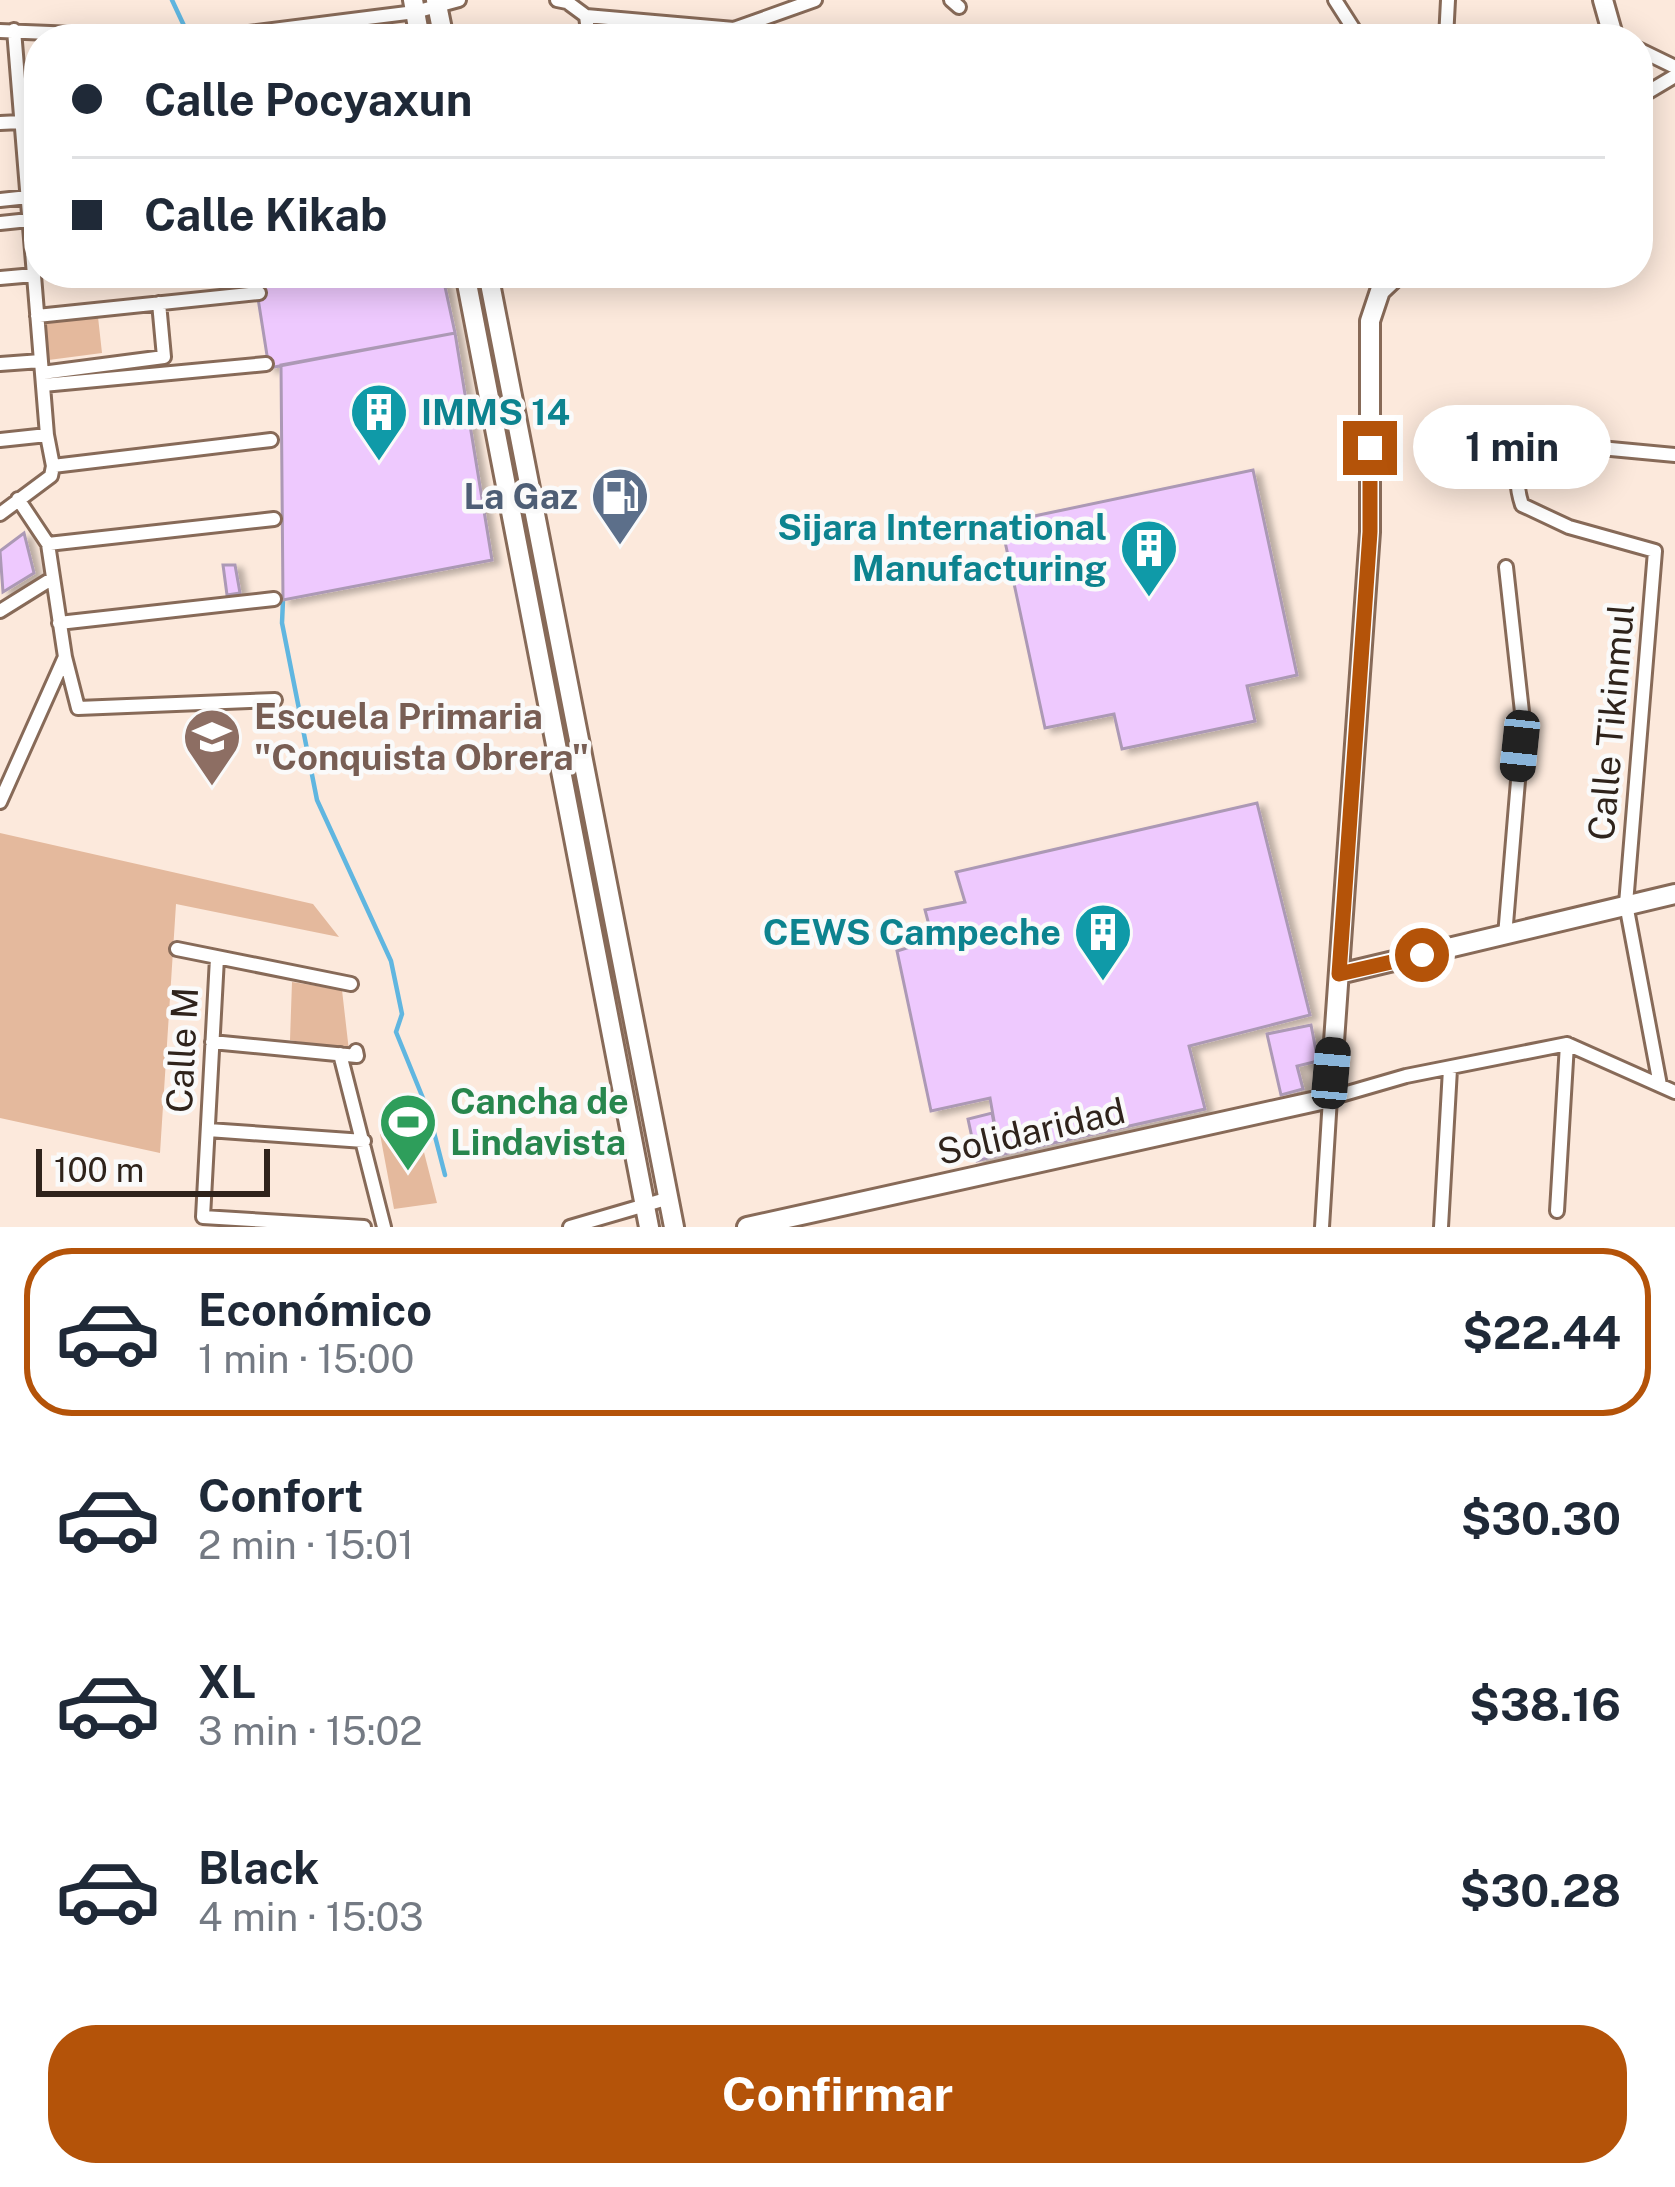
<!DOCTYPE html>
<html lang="es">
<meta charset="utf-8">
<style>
:root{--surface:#fff;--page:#f2f2f3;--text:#1f2937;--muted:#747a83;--line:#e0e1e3;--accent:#b45309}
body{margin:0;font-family:"Public Sans",sans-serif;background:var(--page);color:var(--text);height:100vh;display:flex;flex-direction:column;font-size:45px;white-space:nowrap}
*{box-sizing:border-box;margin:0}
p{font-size:39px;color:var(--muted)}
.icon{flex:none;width:66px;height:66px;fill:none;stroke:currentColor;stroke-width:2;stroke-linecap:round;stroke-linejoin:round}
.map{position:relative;height:1227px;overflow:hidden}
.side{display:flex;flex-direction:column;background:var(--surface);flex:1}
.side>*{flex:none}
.guide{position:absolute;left:24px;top:24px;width:1629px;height:264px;border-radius:48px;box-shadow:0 6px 30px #0003;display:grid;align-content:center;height:264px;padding:0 48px;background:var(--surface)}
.scale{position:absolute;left:36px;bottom:30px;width:234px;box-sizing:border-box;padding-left:12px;border:6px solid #2f231b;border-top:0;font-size:33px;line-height:42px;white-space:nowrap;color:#2f231b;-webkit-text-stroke:9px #fafafa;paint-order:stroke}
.end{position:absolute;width:54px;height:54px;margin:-27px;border:15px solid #b45309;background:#fff;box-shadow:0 0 0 6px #fff}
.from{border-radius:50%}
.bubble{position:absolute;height:84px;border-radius:42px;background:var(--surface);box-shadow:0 6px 30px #0003;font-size:39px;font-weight:700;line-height:84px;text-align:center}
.car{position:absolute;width:36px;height:72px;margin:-36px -18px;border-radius:15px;box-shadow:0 0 9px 3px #0007;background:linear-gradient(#222 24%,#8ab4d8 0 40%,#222 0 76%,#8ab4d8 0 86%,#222 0)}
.guide b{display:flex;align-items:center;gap:42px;height:114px;font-size:45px}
.guide b+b{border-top:3px solid var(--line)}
.guide i{width:30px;height:30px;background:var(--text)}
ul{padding:21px 0 0;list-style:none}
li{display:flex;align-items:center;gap:36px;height:168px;margin:0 24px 18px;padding:0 24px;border:6px solid transparent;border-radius:48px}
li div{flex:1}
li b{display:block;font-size:45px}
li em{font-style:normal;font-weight:700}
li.active{border-color:var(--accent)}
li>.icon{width:108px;height:108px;stroke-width:1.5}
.action{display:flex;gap:24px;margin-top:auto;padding:24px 48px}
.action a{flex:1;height:138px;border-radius:48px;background:var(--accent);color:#fff;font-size:48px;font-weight:700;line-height:138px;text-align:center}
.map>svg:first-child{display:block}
.green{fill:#e4b99d}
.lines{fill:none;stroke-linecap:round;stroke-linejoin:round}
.stream{stroke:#60b6e0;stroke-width:4.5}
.building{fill:#eec9fe;stroke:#ac99b5;stroke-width:3;filter:url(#shadow)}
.street-casing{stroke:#876a58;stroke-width:18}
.secondary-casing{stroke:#876a58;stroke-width:24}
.street{stroke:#fff;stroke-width:12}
.secondary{stroke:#fff;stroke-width:18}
.route{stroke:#b45309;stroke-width:15}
.labels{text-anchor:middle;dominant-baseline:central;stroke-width:9;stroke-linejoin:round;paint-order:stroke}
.culture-label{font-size:36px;font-weight:bold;fill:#0d838f;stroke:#fafafa;text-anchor:end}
.service-label{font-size:36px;font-weight:bold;fill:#4e5e75;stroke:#fafafa;text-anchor:end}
.education-label{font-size:36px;font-weight:bold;fill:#785e54;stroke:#fafafa;text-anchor:start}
.street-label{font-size:36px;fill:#2f231b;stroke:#fafafa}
.leisure-label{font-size:36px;font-weight:bold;fill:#27864d;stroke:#fafafa;text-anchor:start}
</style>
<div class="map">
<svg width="1675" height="1227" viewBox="0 0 1675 1227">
<defs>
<filter id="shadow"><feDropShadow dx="7" dy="4" stdDeviation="3" flood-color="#0004"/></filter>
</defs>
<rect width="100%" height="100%" fill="#fce9dc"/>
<path class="green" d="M 97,308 L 102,353 L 41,361 L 37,316 Z
M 0,833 L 313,904 L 339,937 L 176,904 L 160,1153 L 0,1118 Z
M 292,982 L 342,990 L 349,1051 L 290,1040 Z
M 417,1125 L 437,1203 L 394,1209 L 380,1134 Z"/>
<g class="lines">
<path class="stream" d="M 172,0 L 186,30
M 283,600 L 282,623 L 317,800 L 391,961 L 402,1014 L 396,1032 L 429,1113 L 445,1175"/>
</g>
<path class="building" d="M 254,273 L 442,273 L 455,333 L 269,368 Z
M 455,333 L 492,560 L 283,600 L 281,365 Z
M 1253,470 L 1297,675 L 1247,686 L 1255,721 L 1122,749 L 1114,714 L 1045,728 L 1001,523 Z
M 24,533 L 34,573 L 3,592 L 0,551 Z
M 223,565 L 235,565 L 240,593 L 227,595 Z
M 1257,803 L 1310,1015 L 1189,1046 L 1205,1109 L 1000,1155 L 990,1098 L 931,1111 L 897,951 L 933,940 L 925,910 L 965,902 L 956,872 Z
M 1311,1025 L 1318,1061 L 1297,1066 L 1303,1089 L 1281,1095 L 1267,1034 Z
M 992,1113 L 1000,1155 L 977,1161 L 968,1119 Z"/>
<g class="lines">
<defs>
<path id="street" d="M 557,0 L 567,2 L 586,16 L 589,39
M 951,0 L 959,7
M 1335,0 L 1360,39
M 586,16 L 734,29 L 815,0
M 0,31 L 201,39 L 415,12 L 459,0
M 1446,39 L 1448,0
M 1638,49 L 1675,67
M 1638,98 L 1675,76
M 0,123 L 21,122
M 0,200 L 28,197
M 0,223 L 29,220
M 0,278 L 34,275
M 37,316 L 259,293
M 0,364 L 41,361
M 42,373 L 164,357 L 159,303
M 43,385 L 266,364
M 0,440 L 47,435
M 53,466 L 271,440
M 18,499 L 48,544 L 65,657 L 78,708 L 275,700
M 0,514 L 51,476 L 53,466 L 47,435 L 14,30
M 48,544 L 274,519
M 0,611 L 53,578
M 59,623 L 274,599
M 0,802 L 64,659
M 1505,936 L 1523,721 L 1506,567
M 177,949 L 351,984
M 217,958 L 203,1217 L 364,1227
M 212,1042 L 357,1056 L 356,1051
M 340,1054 L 384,1227
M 1660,1085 L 1626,904 L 1655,551 L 1569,527 L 1522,505 C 1513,477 1516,453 1547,443 L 1675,455
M 208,1130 L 364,1141
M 1557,1211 L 1567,1044
M 570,1227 L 666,1199
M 1322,1227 L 1330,1098 L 1406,1076 L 1567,1044 L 1675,1092
M 1441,1227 L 1450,1069"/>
<path id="secondary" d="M 413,0 L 420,39
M 436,0 L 444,39
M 1603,0 L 1614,39
M 465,273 L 649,1227
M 488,273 L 674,1227
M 1339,974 L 1675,894
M 747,1227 L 1330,1098 L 1370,532 L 1370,321 L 1380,291 L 1399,273"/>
</defs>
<use href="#street" class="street-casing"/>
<use href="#secondary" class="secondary-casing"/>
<use href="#street" class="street"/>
<use href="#secondary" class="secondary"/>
</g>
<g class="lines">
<path class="route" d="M 1370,448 L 1370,532 L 1339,974 L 1422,955"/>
</g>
<defs>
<symbol id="building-pin" viewBox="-11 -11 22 30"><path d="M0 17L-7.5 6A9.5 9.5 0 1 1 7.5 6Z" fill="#0f9aa8" stroke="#fafafa"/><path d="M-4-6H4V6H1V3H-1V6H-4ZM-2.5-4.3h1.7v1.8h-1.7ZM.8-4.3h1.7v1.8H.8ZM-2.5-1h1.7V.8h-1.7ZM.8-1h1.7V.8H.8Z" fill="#fff"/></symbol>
<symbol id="fuel-pin" viewBox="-11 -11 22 30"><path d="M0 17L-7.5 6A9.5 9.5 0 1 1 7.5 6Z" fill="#5c6f8a" stroke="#fafafa"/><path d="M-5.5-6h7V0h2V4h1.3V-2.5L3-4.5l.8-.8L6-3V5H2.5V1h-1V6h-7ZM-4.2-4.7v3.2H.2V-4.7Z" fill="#fff"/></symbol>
<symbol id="school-pin" viewBox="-11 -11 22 30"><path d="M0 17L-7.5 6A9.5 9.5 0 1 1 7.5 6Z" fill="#8d6e63" stroke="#fafafa"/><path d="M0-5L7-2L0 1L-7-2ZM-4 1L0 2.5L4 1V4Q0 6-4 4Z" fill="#fff"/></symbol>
<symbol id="stadium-pin" viewBox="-11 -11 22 30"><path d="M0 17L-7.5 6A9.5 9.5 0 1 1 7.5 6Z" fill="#2e9e5b" stroke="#fafafa"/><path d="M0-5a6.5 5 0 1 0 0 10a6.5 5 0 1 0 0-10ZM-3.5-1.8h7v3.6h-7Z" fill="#fff"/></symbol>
</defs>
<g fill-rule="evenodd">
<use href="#building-pin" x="346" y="379" width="66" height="90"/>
<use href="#fuel-pin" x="587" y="463" width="66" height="90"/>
<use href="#building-pin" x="1116" y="515" width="66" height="90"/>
<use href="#school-pin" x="179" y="704" width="66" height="90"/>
<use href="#building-pin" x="1070" y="899" width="66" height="90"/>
<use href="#stadium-pin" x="375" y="1089" width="66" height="90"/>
</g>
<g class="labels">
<g class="culture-label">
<text x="421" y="412" text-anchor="start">IMMS 14</text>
<text x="1107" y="527">Sijara International<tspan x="1107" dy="41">Manufacturing</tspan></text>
<text x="1061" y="932">CEWS Campeche</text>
</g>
<g class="service-label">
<text x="578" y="496">La Gaz</text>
</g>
<g class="education-label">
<text x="254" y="716">Escuela Primaria<tspan x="254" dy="41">"Conquista Obrera"</tspan></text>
</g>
<g class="street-label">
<text transform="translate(1611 722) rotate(-85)">Calle Tikinmul</text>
<text transform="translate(182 1050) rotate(-87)">Calle M</text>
<text transform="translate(1031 1131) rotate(-13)">Solidaridad</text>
</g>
<g class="leisure-label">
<text x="450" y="1101">Cancha de<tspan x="450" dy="41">Lindavista</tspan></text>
</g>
</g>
</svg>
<div class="scale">100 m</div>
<i class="end from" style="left:1422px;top:955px"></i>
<i class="end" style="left:1370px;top:448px"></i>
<div class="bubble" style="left:1413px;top:405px;width:198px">1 min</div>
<i class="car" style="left:1520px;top:746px;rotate:186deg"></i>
<i class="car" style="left:1331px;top:1073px;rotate:5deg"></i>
<div class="guide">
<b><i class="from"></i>Calle Pocyaxun</b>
<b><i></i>Calle Kikab</b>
</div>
</div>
<section class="side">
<ul>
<li class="active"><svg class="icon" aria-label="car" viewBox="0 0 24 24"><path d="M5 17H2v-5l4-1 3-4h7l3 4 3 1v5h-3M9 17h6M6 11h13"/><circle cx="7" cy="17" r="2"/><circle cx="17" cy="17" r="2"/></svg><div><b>Económico</b><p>1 min · 15:00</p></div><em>$22.44</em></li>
<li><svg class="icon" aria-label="car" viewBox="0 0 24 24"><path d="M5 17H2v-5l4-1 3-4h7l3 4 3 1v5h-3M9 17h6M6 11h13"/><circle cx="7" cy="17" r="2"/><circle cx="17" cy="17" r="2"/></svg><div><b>Confort</b><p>2 min · 15:01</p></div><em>$30.30</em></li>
<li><svg class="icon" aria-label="car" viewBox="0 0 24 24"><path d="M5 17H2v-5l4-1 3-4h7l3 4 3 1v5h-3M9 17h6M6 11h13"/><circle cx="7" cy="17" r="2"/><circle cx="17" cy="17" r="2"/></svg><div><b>XL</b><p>3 min · 15:02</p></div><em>$38.16</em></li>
<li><svg class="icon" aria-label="car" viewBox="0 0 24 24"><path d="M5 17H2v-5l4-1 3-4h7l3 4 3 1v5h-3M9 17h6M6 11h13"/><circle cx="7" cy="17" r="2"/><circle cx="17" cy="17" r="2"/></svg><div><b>Black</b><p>4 min · 15:03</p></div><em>$30.28</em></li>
</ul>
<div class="action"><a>Confirmar</a></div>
</section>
